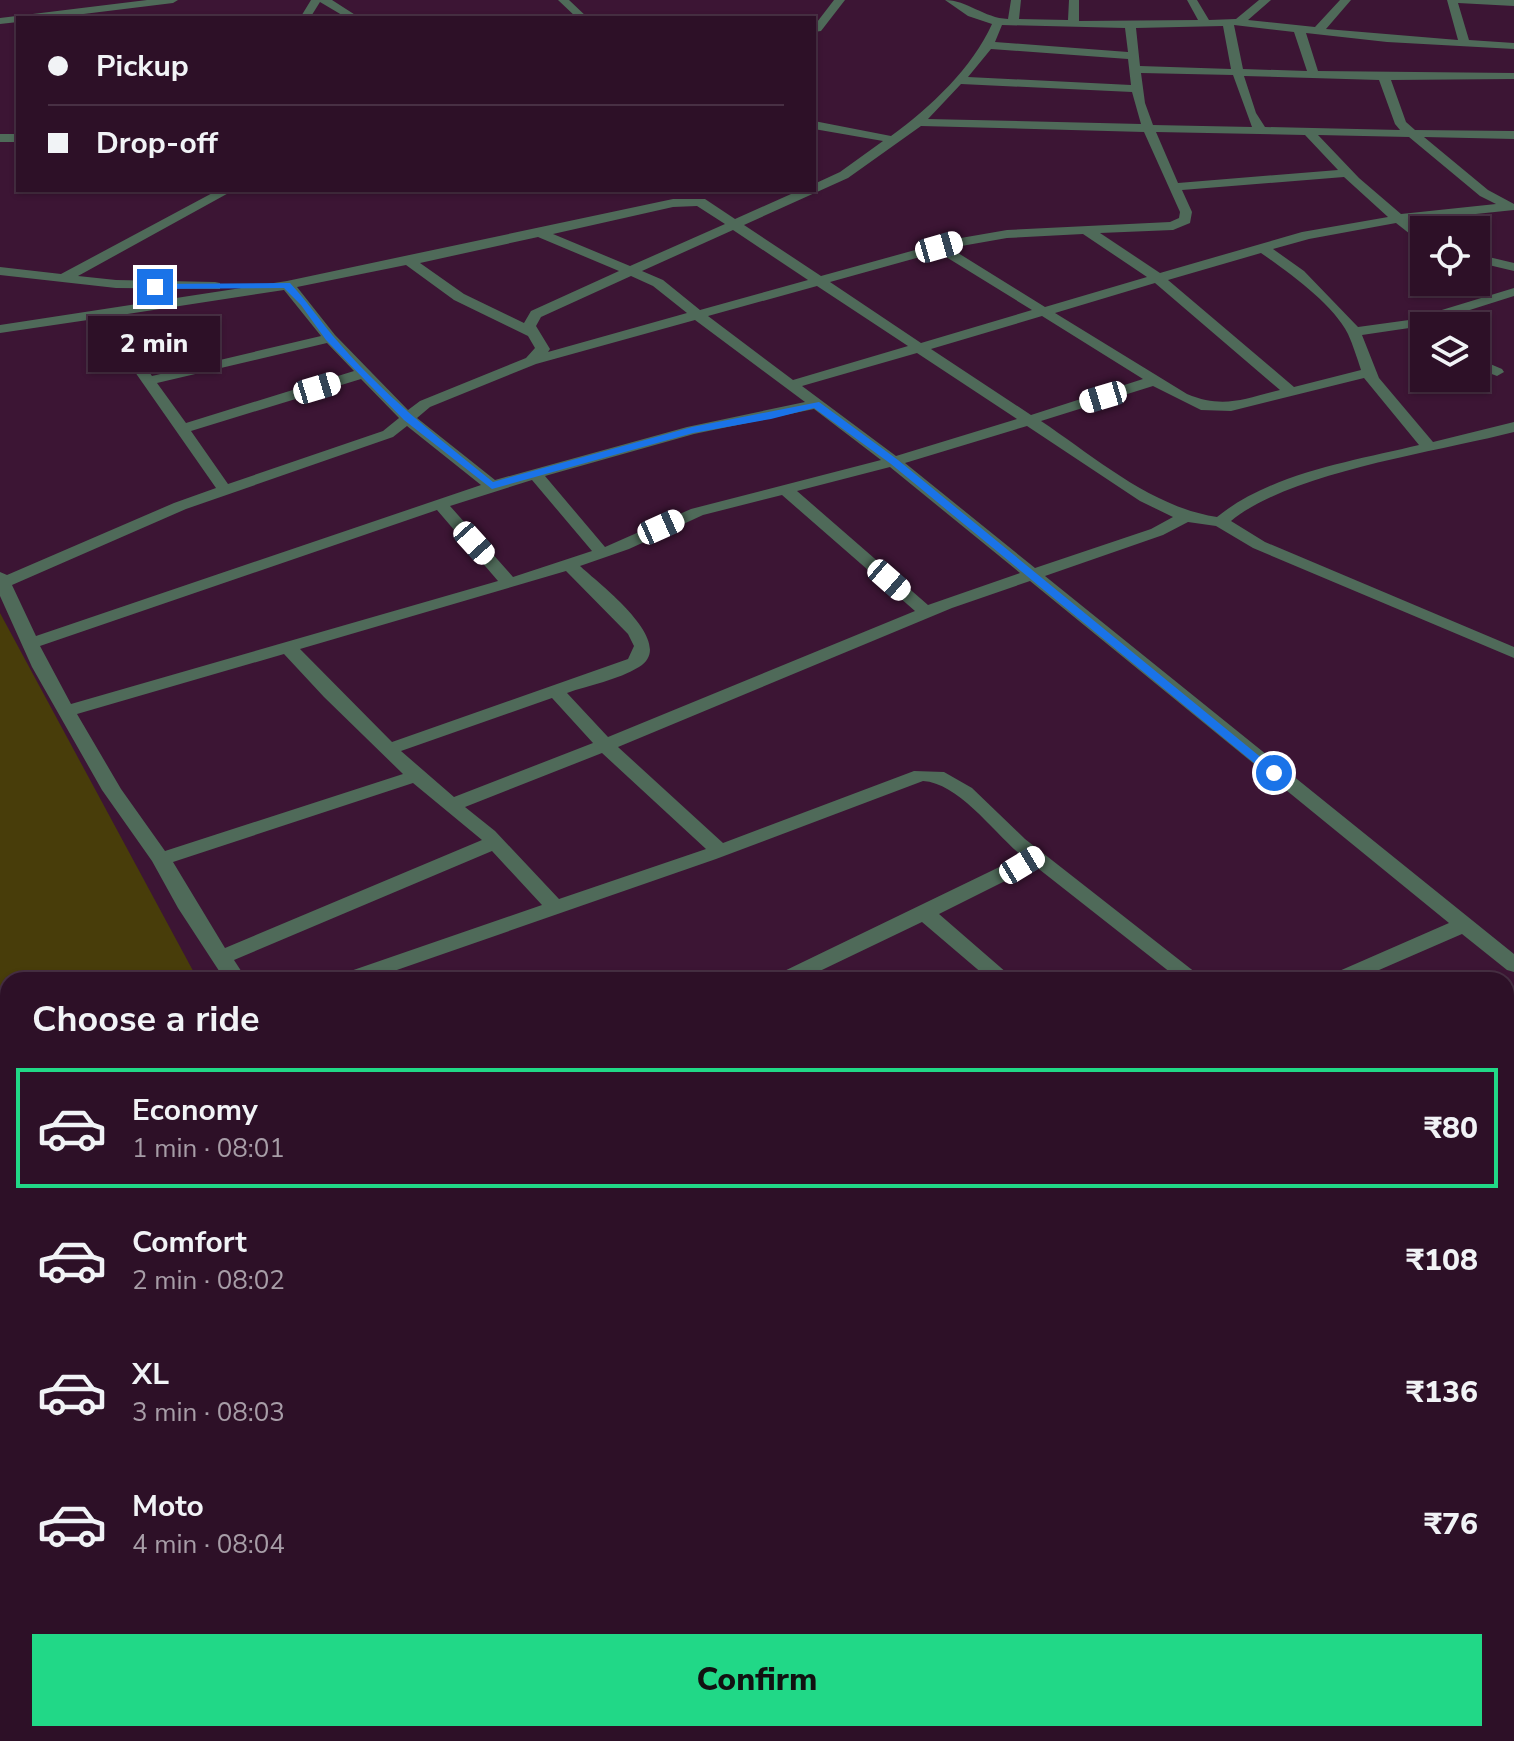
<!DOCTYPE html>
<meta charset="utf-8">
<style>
:root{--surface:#2d1027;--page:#35192f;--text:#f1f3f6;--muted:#a79da7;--line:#483044;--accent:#21d887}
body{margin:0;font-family:"Nunito Sans",sans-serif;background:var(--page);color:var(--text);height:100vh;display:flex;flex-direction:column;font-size:30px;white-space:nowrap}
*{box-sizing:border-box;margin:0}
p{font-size:26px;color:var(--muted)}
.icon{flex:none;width:44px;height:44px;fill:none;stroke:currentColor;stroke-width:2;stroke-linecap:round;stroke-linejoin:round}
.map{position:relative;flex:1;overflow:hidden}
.details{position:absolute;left:0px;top:972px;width:1514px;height:770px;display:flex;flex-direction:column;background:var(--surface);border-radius:24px 24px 0 0;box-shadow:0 2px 6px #0004,0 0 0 2px var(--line)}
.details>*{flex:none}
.hud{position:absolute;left:16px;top:16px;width:800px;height:176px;border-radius:0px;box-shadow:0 2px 6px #0004,0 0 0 2px var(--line);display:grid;align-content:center;height:176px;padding:0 32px;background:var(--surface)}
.fabs{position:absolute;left:1410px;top:216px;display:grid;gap:16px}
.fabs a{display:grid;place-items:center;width:80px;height:80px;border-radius:0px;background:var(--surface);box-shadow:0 2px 6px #0004,0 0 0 2px var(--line);font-size:40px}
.end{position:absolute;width:36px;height:36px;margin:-18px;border:10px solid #1a73e8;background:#fff;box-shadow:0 0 0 4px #fff}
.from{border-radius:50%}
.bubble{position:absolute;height:56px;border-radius:0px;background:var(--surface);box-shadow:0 2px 6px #0004,0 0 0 2px var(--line);font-size:26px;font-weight:800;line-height:56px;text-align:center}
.car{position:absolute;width:24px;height:48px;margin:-24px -12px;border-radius:10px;box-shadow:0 0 6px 2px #0007;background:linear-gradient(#fff 24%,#345 0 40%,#fff 0 76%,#345 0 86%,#fff 0)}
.hud b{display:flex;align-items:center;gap:28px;height:76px;font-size:30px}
.hud b+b{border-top:2px solid var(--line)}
.hud i{width:20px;height:20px;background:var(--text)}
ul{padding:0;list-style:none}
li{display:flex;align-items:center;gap:24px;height:120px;margin:0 16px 12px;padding:0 16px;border:4px solid transparent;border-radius:0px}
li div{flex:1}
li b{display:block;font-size:30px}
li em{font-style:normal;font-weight:800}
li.current{border-color:var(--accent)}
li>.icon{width:72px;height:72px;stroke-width:1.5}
h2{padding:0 32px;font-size:36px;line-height:96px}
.action{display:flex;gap:16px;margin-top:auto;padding:16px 32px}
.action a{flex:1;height:92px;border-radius:0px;background:var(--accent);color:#111;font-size:32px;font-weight:800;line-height:92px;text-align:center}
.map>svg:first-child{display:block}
.green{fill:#483d0a}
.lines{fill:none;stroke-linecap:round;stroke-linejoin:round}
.minor{fill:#4f6a59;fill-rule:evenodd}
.route{fill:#1a73e8}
</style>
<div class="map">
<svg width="1514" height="1741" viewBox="0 0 1514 1741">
<rect width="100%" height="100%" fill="#3c1534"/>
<path class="green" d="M 0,613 L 198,980 L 8,980 L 8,1734 L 605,1734 L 609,1741 L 0,1741 Z"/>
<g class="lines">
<path class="minor" d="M 147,0 L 178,0 L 173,3 L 51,18 L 18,18 L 18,22 L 0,24 L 0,18 Z
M 311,0 L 332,0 L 360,18 L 347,18 L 320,2 L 310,18 L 300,18 Z
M 558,0 L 569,0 L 588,18 L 577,18 Z
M 834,0 L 845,0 L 821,31 L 814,32 L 814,26 Z
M 945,0 C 967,0 984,18 1008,19 L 1011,0 L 1021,0 L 1019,19 L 1068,20 L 1069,0 L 1079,0 L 1079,21 L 1198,20 L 1187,0 L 1197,0 L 1209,20 L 1236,19 L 1259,0 L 1271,0 L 1248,20 L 1315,27 L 1340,0 L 1351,0 L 1326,29 L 1458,40 L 1447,0 L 1514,0 L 1514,6 L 1458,3 L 1469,40 L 1514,43 L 1514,49 L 1387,42 L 1306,33 L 1318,71 L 1514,73 L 1514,79 L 1391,80 L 1406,122 L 1415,130 L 1514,131 L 1514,139 L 1424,137 L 1488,190 L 1514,204 L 1514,210 L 1409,221 L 1424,234 L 1424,245 L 1396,223 L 1309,239 L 1273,249 L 1304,271 L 1358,327 L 1409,320 L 1514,288 L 1514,296 L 1416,327 L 1362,335 L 1379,378 L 1433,442 L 1514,422 L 1514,432 C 1437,452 1290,472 1231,521 L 1265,542 L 1514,647 L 1514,658 L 1253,548 L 1216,526 L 1188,522 L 1163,535 L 1045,576 L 1514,954 L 1514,972 L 1507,970 L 1462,934 L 1356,980 L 1326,980 L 1330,975 L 1449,923 L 1030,581 L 952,608 L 618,747 L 723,843 L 914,771 L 944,772 L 972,788 L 1025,839 L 1205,980 L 1180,980 L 1035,866 L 939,914 L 1015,980 L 990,980 L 922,922 L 801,980 L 772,980 L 776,975 L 1022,856 C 995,834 959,783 923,781 L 716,859 L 368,980 L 335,980 L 339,975 L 542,905 L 492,851 L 234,960 L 247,980 L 225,980 L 178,908 L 152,861 L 102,790 L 32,667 L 0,596 L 0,572 L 7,575 L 174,503 L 216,488 L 128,362 L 108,317 L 0,333 L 0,325 L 287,281 L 673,199 L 705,199 L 735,219 L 800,190 L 814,190 L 814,184 L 840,172 L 883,141 L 814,129 L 814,121 L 891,136 C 931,107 972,68 992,24 L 968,16 ZM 1002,25 L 1125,28 L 1128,52 L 995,42 ZM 1234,25 L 1294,32 L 1307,71 L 1243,69 ZM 1223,26 L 1231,69 L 1140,66 L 1136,28 ZM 991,49 L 1128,59 L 1131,85 L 968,77 ZM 1141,73 L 1233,75 L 1252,127 L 1153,125 L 1145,103 ZM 1244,76 L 1379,80 L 1395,124 L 1400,130 L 1265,127 L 1256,113 ZM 961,84 L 1132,92 L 1141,124 L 928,119 ZM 921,126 L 1144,132 L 1180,212 L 1179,218 L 1170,222 L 1007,230 L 955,239 L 821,276 L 744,225 L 848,178 ZM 1156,132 L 1305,135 L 1338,170 L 1178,183 ZM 1318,135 L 1409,137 L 1480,196 L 1496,204 L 1401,214 L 1359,178 ZM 1344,177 L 1388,217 L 1302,232 L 1160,273 L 1100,233 L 1173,230 L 1190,223 L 1192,212 L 1182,190 ZM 697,206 L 725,224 L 630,266 L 553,234 L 673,207 ZM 733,230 L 808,280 L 700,310 L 663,280 L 642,271 ZM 1083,234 L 1147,277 L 1045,307 L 950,248 L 1007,238 ZM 538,237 L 619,271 L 531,311 L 524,323 L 464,294 L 420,263 ZM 938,252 L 1032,310 L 921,343 L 830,282 ZM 1261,253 C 1288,272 1333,304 1348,334 C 1353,345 1357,358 1361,370 L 1294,387 L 1168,280 ZM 406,265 L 454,300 L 528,336 L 535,348 L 526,358 L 420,401 L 408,410 L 335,335 L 297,287 ZM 631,276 L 653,286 L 687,313 L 548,352 L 550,349 L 536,326 L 541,317 ZM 1155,283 L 1280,390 C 1244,399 1223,409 1187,394 L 1055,313 ZM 817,286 L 908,346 L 793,380 L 708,316 ZM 284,290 L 321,336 L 152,376 L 142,362 L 121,315 ZM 1042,316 L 1143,379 L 1031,415 L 931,349 ZM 695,320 L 805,402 L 687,427 L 495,480 L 417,418 L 430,407 L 536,364 ZM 327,343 L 354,371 L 186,423 L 157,383 ZM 917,353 L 1017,419 L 896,456 L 802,386 ZM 1364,378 L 1419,445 C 1353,461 1271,473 1217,517 C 1151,507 1095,457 1041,421 L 1153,386 L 1201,410 L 1231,411 ZM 361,379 L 399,418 L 383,431 L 228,484 L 191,431 ZM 814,409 L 881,460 L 691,509 L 605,547 L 545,476 L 694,434 ZM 407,426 L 481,485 L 36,636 L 12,585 L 186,509 L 393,437 ZM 1027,426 L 1140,501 L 1173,517 L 1151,529 L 1035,568 L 905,463 ZM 890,467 L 1020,573 L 928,605 L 797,491 ZM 532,480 L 592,551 L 513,577 L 450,506 ZM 782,495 L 915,611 L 608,737 L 567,693 C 589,685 618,680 639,667 C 679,643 598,583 580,566 L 629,549 L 703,515 ZM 437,510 L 498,581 L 71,704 L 40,646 ZM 566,571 L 628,634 L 634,646 L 628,659 L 392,742 L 300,649 ZM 284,654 L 324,697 L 403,774 L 165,851 L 121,789 L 77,714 ZM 552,698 L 593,743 L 454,797 L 401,751 ZM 602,753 L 706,849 L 559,899 L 495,831 L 465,807 ZM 413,783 L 482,840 L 225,948 L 173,862 Z
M 0,134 L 18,134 L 18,142 L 0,142 Z
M 218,190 L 234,190 L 78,276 L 116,280 L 215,282 L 220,283 L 220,289 L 116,288 L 0,275 L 0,267 L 61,274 Z
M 1476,254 L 1514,263 L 1514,271 L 1476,262 Z
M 1476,358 L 1502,369 L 1504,372 L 1497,376 L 1476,368 Z
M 1506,1228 L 1514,1230 L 1514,1252 L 1506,1250 Z
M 1514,1381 L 1514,1406 L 1506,1409 L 1506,1384 Z
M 605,1734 L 635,1734 L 638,1741 L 608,1741 Z
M 973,1734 L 1011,1734 L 1008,1741 L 970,1741 Z
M 1353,1734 L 1387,1734 L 1390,1741 L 1356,1741 Z"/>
</g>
<path class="route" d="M 290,283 C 306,300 318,318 333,336 C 380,392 437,437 493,482 L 692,427 L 819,402 L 898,460 L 1280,773 L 1270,776 L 891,464 L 814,408 L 771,419 L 693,433 L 492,489 L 404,420 L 326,340 L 301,305 L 284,288 L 155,289 L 150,287 L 155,284 Z"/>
</svg>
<div class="fabs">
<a><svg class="icon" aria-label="locate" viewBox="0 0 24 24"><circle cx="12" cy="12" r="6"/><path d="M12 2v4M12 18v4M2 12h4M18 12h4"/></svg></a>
<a><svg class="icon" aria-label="layers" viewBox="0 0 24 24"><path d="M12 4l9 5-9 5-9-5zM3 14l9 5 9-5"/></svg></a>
</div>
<i class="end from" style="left:1274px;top:773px"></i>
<i class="end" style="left:155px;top:287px"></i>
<div class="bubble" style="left:88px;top:316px;width:132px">2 min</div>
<i class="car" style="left:939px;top:247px;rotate:74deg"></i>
<i class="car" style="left:317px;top:388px;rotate:73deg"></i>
<i class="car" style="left:1103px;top:397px;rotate:253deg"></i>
<i class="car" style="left:661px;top:527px;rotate:66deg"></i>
<i class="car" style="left:474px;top:543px;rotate:138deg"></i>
<i class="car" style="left:889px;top:580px;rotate:131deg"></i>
<i class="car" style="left:1022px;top:865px;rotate:59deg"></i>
<div class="hud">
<b><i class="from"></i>Pickup</b>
<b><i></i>Drop-off</b>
</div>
<section class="details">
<h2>Choose a ride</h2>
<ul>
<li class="current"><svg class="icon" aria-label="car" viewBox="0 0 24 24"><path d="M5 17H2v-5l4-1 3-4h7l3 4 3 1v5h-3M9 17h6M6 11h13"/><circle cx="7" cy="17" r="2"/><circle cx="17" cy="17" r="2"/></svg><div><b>Economy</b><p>1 min · 08:01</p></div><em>₹80</em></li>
<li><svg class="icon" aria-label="car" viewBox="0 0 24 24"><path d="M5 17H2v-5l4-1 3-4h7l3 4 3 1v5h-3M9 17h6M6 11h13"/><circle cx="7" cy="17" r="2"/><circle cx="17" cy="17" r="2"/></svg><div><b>Comfort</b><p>2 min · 08:02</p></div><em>₹108</em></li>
<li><svg class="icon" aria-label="car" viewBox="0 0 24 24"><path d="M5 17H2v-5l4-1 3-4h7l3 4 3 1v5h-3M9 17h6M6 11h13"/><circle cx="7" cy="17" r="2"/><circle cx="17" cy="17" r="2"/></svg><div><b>XL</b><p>3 min · 08:03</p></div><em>₹136</em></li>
<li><svg class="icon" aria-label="car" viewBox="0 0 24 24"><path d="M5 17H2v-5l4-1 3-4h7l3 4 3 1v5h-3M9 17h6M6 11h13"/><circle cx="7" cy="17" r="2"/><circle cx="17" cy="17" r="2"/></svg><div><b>Moto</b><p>4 min · 08:04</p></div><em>₹76</em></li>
</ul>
<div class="action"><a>Confirm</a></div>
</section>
</div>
